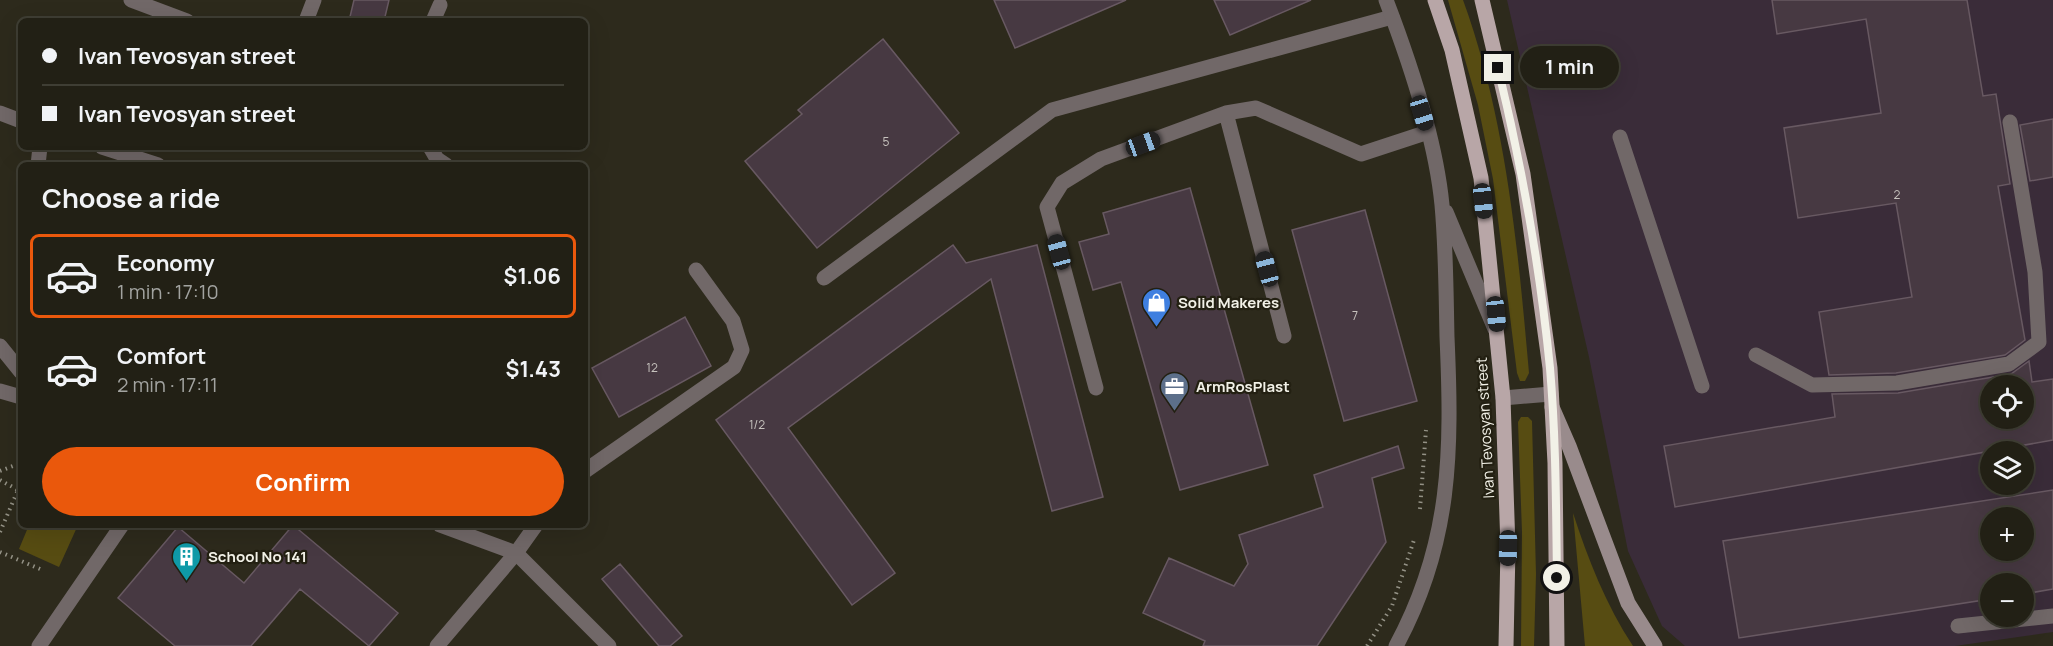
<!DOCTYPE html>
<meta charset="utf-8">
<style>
:root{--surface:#222015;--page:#2e2d22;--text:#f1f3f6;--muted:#a2a3a0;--line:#3f3e34;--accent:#ea580c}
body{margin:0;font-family:Manrope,sans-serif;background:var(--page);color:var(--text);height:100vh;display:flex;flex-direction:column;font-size:22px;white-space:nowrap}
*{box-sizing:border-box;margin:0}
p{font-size:20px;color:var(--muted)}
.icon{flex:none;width:33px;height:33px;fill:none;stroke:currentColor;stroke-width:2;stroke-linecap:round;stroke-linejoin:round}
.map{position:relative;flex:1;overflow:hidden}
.drawer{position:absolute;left:18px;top:162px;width:570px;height:366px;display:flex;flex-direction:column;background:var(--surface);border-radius:9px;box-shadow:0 6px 24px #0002,0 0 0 2px var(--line)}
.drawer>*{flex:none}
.banner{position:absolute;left:18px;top:18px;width:570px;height:132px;border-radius:9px;box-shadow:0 6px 24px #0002,0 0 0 2px var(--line);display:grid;align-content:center;height:132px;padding:0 24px;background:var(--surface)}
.controls{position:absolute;left:1980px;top:375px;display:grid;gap:12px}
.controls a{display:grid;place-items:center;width:54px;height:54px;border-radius:50%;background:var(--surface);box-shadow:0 6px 24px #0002,0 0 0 2px var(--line);font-size:30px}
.end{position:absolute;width:27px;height:27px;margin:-14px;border:8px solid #f2f1e7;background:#111;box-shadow:0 0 0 3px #111}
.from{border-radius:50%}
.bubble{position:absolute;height:42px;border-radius:21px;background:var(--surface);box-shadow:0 6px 24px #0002,0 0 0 2px var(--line);font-size:20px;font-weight:700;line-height:42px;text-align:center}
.car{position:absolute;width:18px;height:36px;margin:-18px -9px;border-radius:8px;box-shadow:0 0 4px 2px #0007;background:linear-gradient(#222 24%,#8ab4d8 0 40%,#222 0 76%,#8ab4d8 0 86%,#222 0)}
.banner b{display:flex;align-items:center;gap:21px;height:57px;font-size:22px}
.banner b+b{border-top:2px solid var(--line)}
.banner i{width:15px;height:15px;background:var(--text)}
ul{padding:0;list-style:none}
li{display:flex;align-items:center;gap:18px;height:84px;margin:0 12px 9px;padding:0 12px;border:3px solid transparent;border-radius:9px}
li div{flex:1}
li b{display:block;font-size:22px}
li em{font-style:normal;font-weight:700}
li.on{border-color:var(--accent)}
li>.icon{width:54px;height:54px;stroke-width:1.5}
h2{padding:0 24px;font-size:27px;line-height:72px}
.primary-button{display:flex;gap:12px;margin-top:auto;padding:12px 24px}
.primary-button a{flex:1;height:69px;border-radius:36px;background:var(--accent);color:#fff;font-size:24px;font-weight:700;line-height:69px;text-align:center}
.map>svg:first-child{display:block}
.industrial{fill:#3a2c39;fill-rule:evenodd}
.green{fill:#574c12}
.building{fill:#473942;stroke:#685962;stroke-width:1.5;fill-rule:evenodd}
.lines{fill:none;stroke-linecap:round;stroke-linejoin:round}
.path{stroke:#949286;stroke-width:4;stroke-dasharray:1.5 4.5;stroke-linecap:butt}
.service{stroke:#716868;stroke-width:15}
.minor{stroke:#716868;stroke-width:15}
.tertiary{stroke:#716868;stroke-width:15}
.secondary{stroke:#998b8c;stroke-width:15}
.primary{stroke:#b8a6a7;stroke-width:15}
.route{stroke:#f2f1e7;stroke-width:8}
.labels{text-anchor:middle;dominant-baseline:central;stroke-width:4.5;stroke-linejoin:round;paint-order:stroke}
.number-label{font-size:12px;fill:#c7c3be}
.poi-label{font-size:15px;font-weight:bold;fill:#f2f1e7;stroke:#232012;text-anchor:start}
.street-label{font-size:15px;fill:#f2f1e7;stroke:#232012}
</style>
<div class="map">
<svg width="2053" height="646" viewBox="0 0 2053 646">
<rect width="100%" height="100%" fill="#2d2a1c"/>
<path class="industrial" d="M 1507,0 L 2053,0 L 2053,632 L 1955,646 L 1685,646 L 1662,626 L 1628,551 L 1589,357 ZM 1990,386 L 2024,386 L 2024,418 L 1990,418 ZM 1990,452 L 2024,452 L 2024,484 L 1990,484 ZM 1990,518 L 2024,518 L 2024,550 L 1990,550 ZM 1990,584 L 2024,584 L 2024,616 L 1990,616 Z"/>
<path class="green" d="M 1448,0 L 1463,0 C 1506,118 1518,248 1529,373 L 1525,381 L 1520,381 L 1517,373 L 1493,179 L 1478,105 Z
M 1521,417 L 1528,417 L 1532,421 L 1536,574 L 1534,646 L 1521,646 L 1522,532 L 1518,422 Z
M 1573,513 C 1588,559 1606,605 1633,646 L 1585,646 Z
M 29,525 L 78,525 L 59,567 L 19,549 Z"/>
<path class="building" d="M 354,0 L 389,0 L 384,21 L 349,21 Z
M 994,0 L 1126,0 L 1015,48 Z
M 1214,0 L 1311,0 L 1230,35 Z
M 1772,0 L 1967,0 L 1983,96 L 1996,94 L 2010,184 L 1998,186 L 2025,340 L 2005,355 L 1896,373 L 1829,375 L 1819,312 L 1912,297 L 1896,203 L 1798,218 L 1784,128 L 1881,113 L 1866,19 L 1777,34 Z
M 883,39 L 959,133 L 817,248 L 745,161 L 802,114 L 798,110 Z
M 2053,119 L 2053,177 L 2030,181 L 2020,125 Z
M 1190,188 L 1268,465 L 1180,490 L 1121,282 L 1093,290 L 1079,242 L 1109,234 L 1103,213 Z
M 1365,210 L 1417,401 L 1344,421 L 1292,230 Z
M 953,245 L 966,263 L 1037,245 L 1103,497 L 1052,511 L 991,279 L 788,428 L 895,573 L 852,605 L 716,420 Z
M 685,317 L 711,366 L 619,417 L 592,368 Z
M 2029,361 L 2032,382 L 2053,379 L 2053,440 L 1675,507 L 1664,446 L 1835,417 L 1832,394 L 1898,393 L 2011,374 ZM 1990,386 L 2024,386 L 2024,418 L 1990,418 Z
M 1398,446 L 1404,468 L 1372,478 L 1386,542 L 1317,646 L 1203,646 L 1205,641 L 1143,613 L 1169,558 L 1234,586 L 1248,564 L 1239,535 L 1323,507 L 1314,475 Z
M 2053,490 L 2053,589 L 2024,594 L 2024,584 L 1990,584 L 1990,599 L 1739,638 L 1723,541 ZM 1990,518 L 2024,518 L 2024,550 L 1990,550 Z
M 293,525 L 398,613 L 369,646 L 300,589 L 251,646 L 175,646 L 118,598 L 178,527 L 244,583 Z
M 620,564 L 682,636 L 670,646 L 659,646 L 602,579 Z"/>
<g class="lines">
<path class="path" d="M 0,471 L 21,463
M 0,480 L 18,490
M 1420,509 L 1426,430
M 0,532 L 21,483
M 0,552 L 40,569
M 1367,646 L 1392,606 L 1415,537"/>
<path class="service" d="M 131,0 L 187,21
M 306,21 L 314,0
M 433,21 L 440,5
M 0,113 L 21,121
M 1226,113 L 1284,336
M 1620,137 L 1702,386
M 102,147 L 158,165
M 430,147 L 437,159 L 446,165
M 38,165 L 40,147
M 824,278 L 1052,110 L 1392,17
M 0,346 L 21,372
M 1756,355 L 1812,385 L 1897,383 L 2009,364 L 2039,342 L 2035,272 L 2010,122
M 1096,388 L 1047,207 L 1062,183 L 1101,159 L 1226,113 L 1256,108 L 1361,154 L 1428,132
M 1503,398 L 1551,394
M 585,471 L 734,367 L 742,350 L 733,321 L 696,270
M 516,553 L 536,525
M 1958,626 L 2053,616
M 39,646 L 122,525"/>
<path class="minor" d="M 437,646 L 516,553"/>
<path class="tertiary" d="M 1386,0 C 1409,60 1436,142 1442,205 C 1446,249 1446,293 1447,337 C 1452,450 1452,543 1396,646
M 1446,212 L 1495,329
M 0,391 L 21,397
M 440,525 L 516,553 L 609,646"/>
<path class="secondary" d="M 1552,407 L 1569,446 L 1628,603 L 1655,646"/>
<path class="primary" d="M 1435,0 L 1452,50 L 1481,178 L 1503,398 L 1508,548 L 1506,646
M 1482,0 L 1523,174 L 1550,368 L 1555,463 L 1557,646"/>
</g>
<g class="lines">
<path class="route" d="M 1498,68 C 1522,167 1540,267 1550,368 C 1556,438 1556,508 1557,578"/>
</g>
<defs>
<symbol id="shop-pin" viewBox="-11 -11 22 30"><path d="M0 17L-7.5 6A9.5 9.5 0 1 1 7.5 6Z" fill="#3f7fe0" stroke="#232012"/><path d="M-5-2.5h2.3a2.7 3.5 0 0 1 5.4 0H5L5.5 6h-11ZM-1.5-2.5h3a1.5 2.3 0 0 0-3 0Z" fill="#fff"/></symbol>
<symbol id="office-pin" viewBox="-11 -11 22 30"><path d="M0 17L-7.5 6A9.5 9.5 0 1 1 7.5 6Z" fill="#5c6f8a" stroke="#232012"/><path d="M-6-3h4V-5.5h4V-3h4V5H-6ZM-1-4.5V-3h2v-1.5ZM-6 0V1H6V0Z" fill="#fff"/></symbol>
<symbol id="building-pin" viewBox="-11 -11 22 30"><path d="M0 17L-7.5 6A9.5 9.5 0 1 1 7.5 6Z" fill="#0f9aa8" stroke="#232012"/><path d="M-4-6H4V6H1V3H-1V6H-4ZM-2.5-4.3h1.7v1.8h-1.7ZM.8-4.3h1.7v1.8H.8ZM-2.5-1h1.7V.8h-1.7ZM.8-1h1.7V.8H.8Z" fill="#fff"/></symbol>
</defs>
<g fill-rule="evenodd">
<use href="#shop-pin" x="1140" y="286" width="33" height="45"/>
<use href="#office-pin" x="1158" y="370" width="33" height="45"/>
<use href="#building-pin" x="170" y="540" width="33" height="45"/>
</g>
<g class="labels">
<g class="number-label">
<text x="886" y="141">5</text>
<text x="1897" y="194">2</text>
<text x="1355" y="315">7</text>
<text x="652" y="367">12</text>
<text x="757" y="424">1/2</text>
</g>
<g class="poi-label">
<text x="1178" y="302">Solid Makeres</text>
<text x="1196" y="386">ArmRosPlast</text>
<text x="208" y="556">School No 141</text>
</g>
<g class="street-label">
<text transform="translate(1485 428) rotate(-93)">Ivan Tevosyan street</text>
</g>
</g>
</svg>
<div class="controls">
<a><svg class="icon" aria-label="locate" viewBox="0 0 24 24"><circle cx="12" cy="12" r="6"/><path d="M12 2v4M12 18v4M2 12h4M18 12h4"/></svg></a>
<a><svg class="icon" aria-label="layers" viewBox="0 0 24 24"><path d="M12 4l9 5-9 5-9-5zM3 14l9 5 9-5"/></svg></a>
<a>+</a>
<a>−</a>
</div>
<i class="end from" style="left:1557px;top:578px"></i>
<i class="end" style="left:1498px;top:68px"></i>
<div class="bubble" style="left:1520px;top:46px;width:99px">1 min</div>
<i class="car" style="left:1422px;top:113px;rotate:163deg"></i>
<i class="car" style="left:1143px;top:144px;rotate:70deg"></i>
<i class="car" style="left:1483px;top:201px;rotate:174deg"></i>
<i class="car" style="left:1059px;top:252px;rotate:345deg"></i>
<i class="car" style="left:1267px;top:269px;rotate:345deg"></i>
<i class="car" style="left:1496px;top:314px;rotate:174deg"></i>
<i class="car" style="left:1508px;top:548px;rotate:181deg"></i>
<div class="banner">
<b><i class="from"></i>Ivan Tevosyan street</b>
<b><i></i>Ivan Tevosyan street</b>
</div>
<section class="drawer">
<h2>Choose a ride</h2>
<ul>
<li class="on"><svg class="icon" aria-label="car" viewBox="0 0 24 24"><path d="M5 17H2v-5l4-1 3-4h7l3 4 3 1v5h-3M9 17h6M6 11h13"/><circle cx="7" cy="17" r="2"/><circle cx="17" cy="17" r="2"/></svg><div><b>Economy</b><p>1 min · 17:10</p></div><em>$1.06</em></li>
<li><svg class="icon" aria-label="car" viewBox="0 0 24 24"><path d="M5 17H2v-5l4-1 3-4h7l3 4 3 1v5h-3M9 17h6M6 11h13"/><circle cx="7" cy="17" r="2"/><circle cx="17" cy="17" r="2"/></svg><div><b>Comfort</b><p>2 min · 17:11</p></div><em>$1.43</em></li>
</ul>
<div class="primary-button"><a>Confirm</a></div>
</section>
</div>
